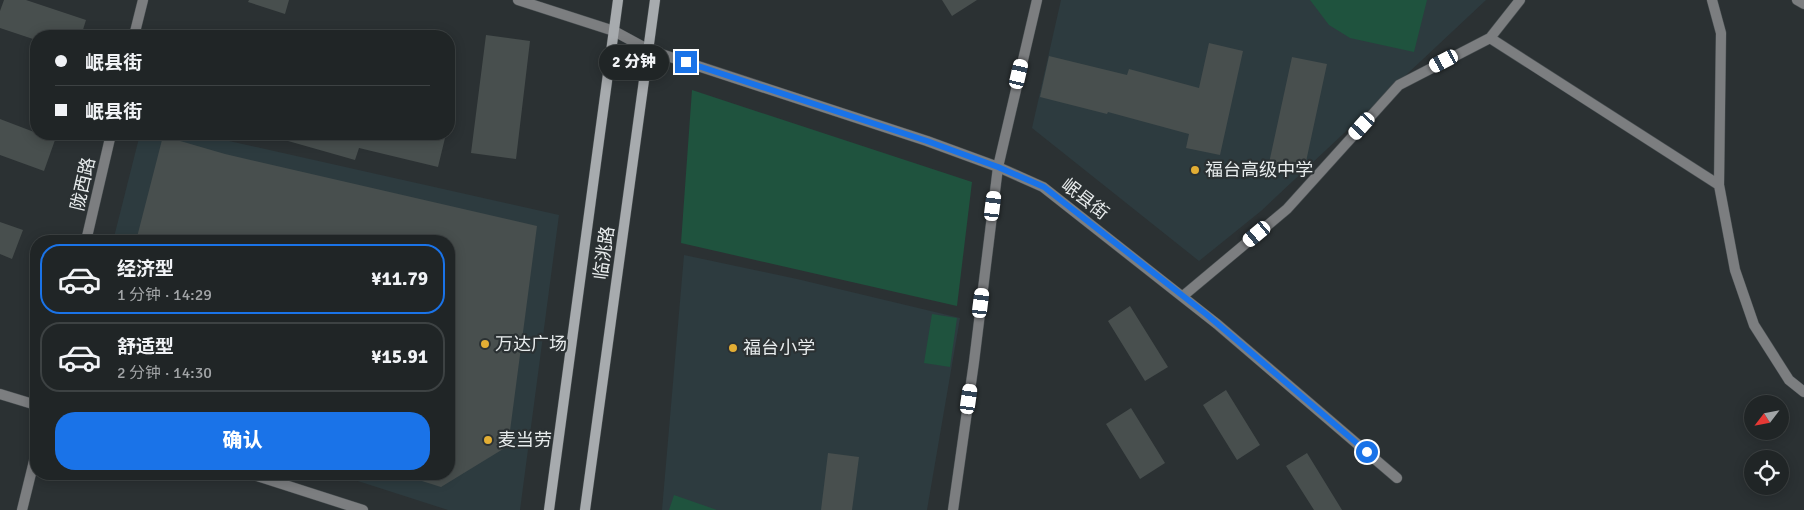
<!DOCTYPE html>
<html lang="zh">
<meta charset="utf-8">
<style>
:root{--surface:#202526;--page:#2d3132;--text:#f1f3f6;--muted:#a2a5a7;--line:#3d4243;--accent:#1a73e8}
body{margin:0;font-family:Signika,"Noto Sans SC",sans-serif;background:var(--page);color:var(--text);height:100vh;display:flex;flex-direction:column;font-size:19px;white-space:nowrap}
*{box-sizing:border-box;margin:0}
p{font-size:16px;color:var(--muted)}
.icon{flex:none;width:28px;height:28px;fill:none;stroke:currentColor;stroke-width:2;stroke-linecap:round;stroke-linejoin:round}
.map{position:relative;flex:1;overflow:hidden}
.details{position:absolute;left:30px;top:235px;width:425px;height:245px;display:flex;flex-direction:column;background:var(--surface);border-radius:20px;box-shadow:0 2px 12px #0003,0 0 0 1px var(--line)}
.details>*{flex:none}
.hud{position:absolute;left:30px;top:30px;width:425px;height:110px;border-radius:20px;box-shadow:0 2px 12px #0003,0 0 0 1px var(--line);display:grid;align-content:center;height:110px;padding:0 25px;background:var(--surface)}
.needle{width:32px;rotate:238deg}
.fabs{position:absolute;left:1744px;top:395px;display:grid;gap:10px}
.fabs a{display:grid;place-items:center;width:45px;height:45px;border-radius:50%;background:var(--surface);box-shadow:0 2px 12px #0003,0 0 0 1px var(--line);font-size:25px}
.end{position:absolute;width:22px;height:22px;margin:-11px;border:6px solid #1a73e8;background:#fff;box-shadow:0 0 0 2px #fff}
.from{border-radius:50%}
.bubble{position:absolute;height:35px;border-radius:18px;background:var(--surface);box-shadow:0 2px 12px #0003,0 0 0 1px var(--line);font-size:16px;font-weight:800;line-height:35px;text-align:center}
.car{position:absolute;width:15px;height:30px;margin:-15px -8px;border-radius:6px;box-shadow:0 0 4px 1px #0007;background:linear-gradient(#fff 24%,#345 0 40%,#fff 0 76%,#345 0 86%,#fff 0)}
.hud b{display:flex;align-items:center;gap:18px;height:48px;font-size:19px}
.hud b+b{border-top:1px solid var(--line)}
.hud i{width:12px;height:12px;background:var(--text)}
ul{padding:9px 0 0;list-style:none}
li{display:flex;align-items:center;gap:15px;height:70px;margin:0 10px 8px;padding:0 15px;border:2px solid var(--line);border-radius:20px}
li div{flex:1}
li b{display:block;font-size:19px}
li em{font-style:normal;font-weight:800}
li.selected{border-color:var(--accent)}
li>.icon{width:45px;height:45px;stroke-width:1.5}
.cta{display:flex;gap:10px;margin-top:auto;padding:10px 25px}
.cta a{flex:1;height:58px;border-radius:20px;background:var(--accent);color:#fff;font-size:20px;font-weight:800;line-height:58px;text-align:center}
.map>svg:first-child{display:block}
.built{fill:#2d3b3f}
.green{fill:#1f533e}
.building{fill:#484f4e}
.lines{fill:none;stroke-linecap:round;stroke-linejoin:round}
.minor-casing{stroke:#494f51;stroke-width:11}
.tertiary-casing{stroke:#494f51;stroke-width:11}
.secondary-casing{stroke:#494f51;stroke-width:11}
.minor{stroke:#7c7e80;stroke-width:10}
.tertiary{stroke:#7c7e80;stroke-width:10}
.secondary{stroke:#a7abae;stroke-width:10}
.route{stroke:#1a73e8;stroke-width:6}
.poi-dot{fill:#e3ae34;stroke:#2b3133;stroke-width:2}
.labels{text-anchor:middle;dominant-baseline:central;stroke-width:4.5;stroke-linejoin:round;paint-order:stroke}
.poi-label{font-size:18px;fill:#e7ebec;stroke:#2b3133;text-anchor:start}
.street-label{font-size:18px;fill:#e7ebec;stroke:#2b3133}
</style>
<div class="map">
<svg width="1804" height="510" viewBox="0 0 1804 510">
<rect width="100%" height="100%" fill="#2b3133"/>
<path class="built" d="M 1061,0 L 1486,0 L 1261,211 L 1199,261 L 1032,128 Z
M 140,134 L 198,134 L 559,215 L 520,510 L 448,510 L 336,474 L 449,474 L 449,241 L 113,241 Z
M 684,255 L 797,279 L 960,318 L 927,510 L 662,510 Z"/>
<path class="green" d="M 1310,0 L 1427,0 L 1414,52 L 1350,38 L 1329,25 Z
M 692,90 L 972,182 L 957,306 L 681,243 Z
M 932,314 L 957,318 L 950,367 L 924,363 Z
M 674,495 L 717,510 L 669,510 Z"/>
<path class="building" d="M 4,0 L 26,0 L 86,20 L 81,36 L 36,36 L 36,40 L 0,28 L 0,11 Z
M 249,0 L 289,0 L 285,14 L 248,2 Z
M 942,0 L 977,0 L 952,16 Z
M 486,35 L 530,41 L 516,159 L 471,153 Z
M 1209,43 L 1243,51 L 1220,155 L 1186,148 L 1189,134 L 1108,112 L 1107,114 L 1040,97 L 1049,56 L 1127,75 L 1129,69 L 1199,88 Z
M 1292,57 L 1327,64 L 1304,171 L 1269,163 Z
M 0,119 L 55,140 L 44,171 L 0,155 Z
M 274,134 L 427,134 L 445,138 L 438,167 L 359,148 L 355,160 L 274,137 Z
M 163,136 L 225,154 L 537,226 L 508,446 L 441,487 L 406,476 L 406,474 L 449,474 L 449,241 L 136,241 Z
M 0,222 L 23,230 L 12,259 L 0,254 Z
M 1130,306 L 1168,367 L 1145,381 L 1108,321 Z
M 1226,390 L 1260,445 L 1237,460 L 1203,405 Z
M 1131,408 L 1165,463 L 1140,479 L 1106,424 Z
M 828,453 L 859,457 L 852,510 L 821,510 Z
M 1307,453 L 1342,510 L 1314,510 L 1286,466 Z"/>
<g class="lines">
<defs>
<path id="minor" d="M 1712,0 L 1721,33 L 1719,185 L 1735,270 L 1754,325 L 1789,380 L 1804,392
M 1797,0 L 1804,4
M 1490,38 L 1719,185
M 1183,296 L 1287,209 L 1399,85 L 1490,38 L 1520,0"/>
<path id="tertiary" d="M 518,0 L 614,31 L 649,50 L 927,141 L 998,167 L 1043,187 L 1217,324 L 1397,478
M 134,36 L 143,0
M 86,241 L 111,134
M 0,394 L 36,405
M 251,474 L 363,510
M 22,510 L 36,453
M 953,510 L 974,362 L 998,167 L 1037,0"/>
<path id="secondary" d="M 549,510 L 618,0
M 585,510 L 655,0"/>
</defs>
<use href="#minor" class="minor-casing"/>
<use href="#tertiary" class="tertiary-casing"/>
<use href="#secondary" class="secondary-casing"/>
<use href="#minor" class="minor"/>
<use href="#tertiary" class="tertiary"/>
<use href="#secondary" class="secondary"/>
</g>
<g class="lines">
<path class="route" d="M 686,62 L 927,141 L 998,167 L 1044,187 L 1206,314 L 1367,452"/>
</g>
<g class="poi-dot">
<circle cx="1195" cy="170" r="5"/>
<circle cx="485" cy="344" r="5"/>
<circle cx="733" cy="348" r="5"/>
<circle cx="488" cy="440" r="5"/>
</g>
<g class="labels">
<g class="poi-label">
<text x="1205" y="170">福台高级中学</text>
<text x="495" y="344">万达广场</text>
<text x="743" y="348">福台小学</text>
<text x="498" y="440">麦当劳</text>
</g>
<g class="street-label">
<text transform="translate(83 184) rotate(-77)">陇西路</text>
<text transform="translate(1085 199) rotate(38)">岷县街</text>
<text transform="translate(604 253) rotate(-82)">临洮路</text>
</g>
</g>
</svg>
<div class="fabs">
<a><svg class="needle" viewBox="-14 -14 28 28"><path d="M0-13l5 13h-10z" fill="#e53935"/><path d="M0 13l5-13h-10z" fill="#a2a5a7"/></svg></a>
<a><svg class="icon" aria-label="locate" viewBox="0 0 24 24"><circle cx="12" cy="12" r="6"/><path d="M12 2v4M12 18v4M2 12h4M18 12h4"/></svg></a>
</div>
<i class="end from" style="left:1367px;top:452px"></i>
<i class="end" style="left:686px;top:62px"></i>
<div class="bubble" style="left:599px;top:45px;width:70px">2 分钟</div>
<i class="car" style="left:1444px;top:61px;rotate:242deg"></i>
<i class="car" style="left:1019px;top:74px;rotate:13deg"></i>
<i class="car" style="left:1362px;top:126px;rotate:222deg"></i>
<i class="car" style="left:993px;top:206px;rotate:7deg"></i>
<i class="car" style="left:1257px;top:234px;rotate:230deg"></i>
<i class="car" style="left:981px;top:303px;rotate:7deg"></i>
<i class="car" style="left:969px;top:399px;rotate:8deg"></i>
<div class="hud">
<b><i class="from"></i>岷县街</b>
<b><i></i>岷县街</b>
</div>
<section class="details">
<ul>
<li class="selected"><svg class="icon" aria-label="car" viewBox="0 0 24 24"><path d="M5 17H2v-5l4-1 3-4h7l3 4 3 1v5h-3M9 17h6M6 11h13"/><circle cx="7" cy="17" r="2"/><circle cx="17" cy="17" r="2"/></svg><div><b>经济型</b><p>1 分钟 · 14:29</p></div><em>¥11.79</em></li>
<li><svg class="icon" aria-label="car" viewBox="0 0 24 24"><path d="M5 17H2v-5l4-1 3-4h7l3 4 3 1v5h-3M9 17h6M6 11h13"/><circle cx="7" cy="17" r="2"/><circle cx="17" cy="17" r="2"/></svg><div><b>舒适型</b><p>2 分钟 · 14:30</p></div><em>¥15.91</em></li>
</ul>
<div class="cta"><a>确认</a></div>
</section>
</div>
